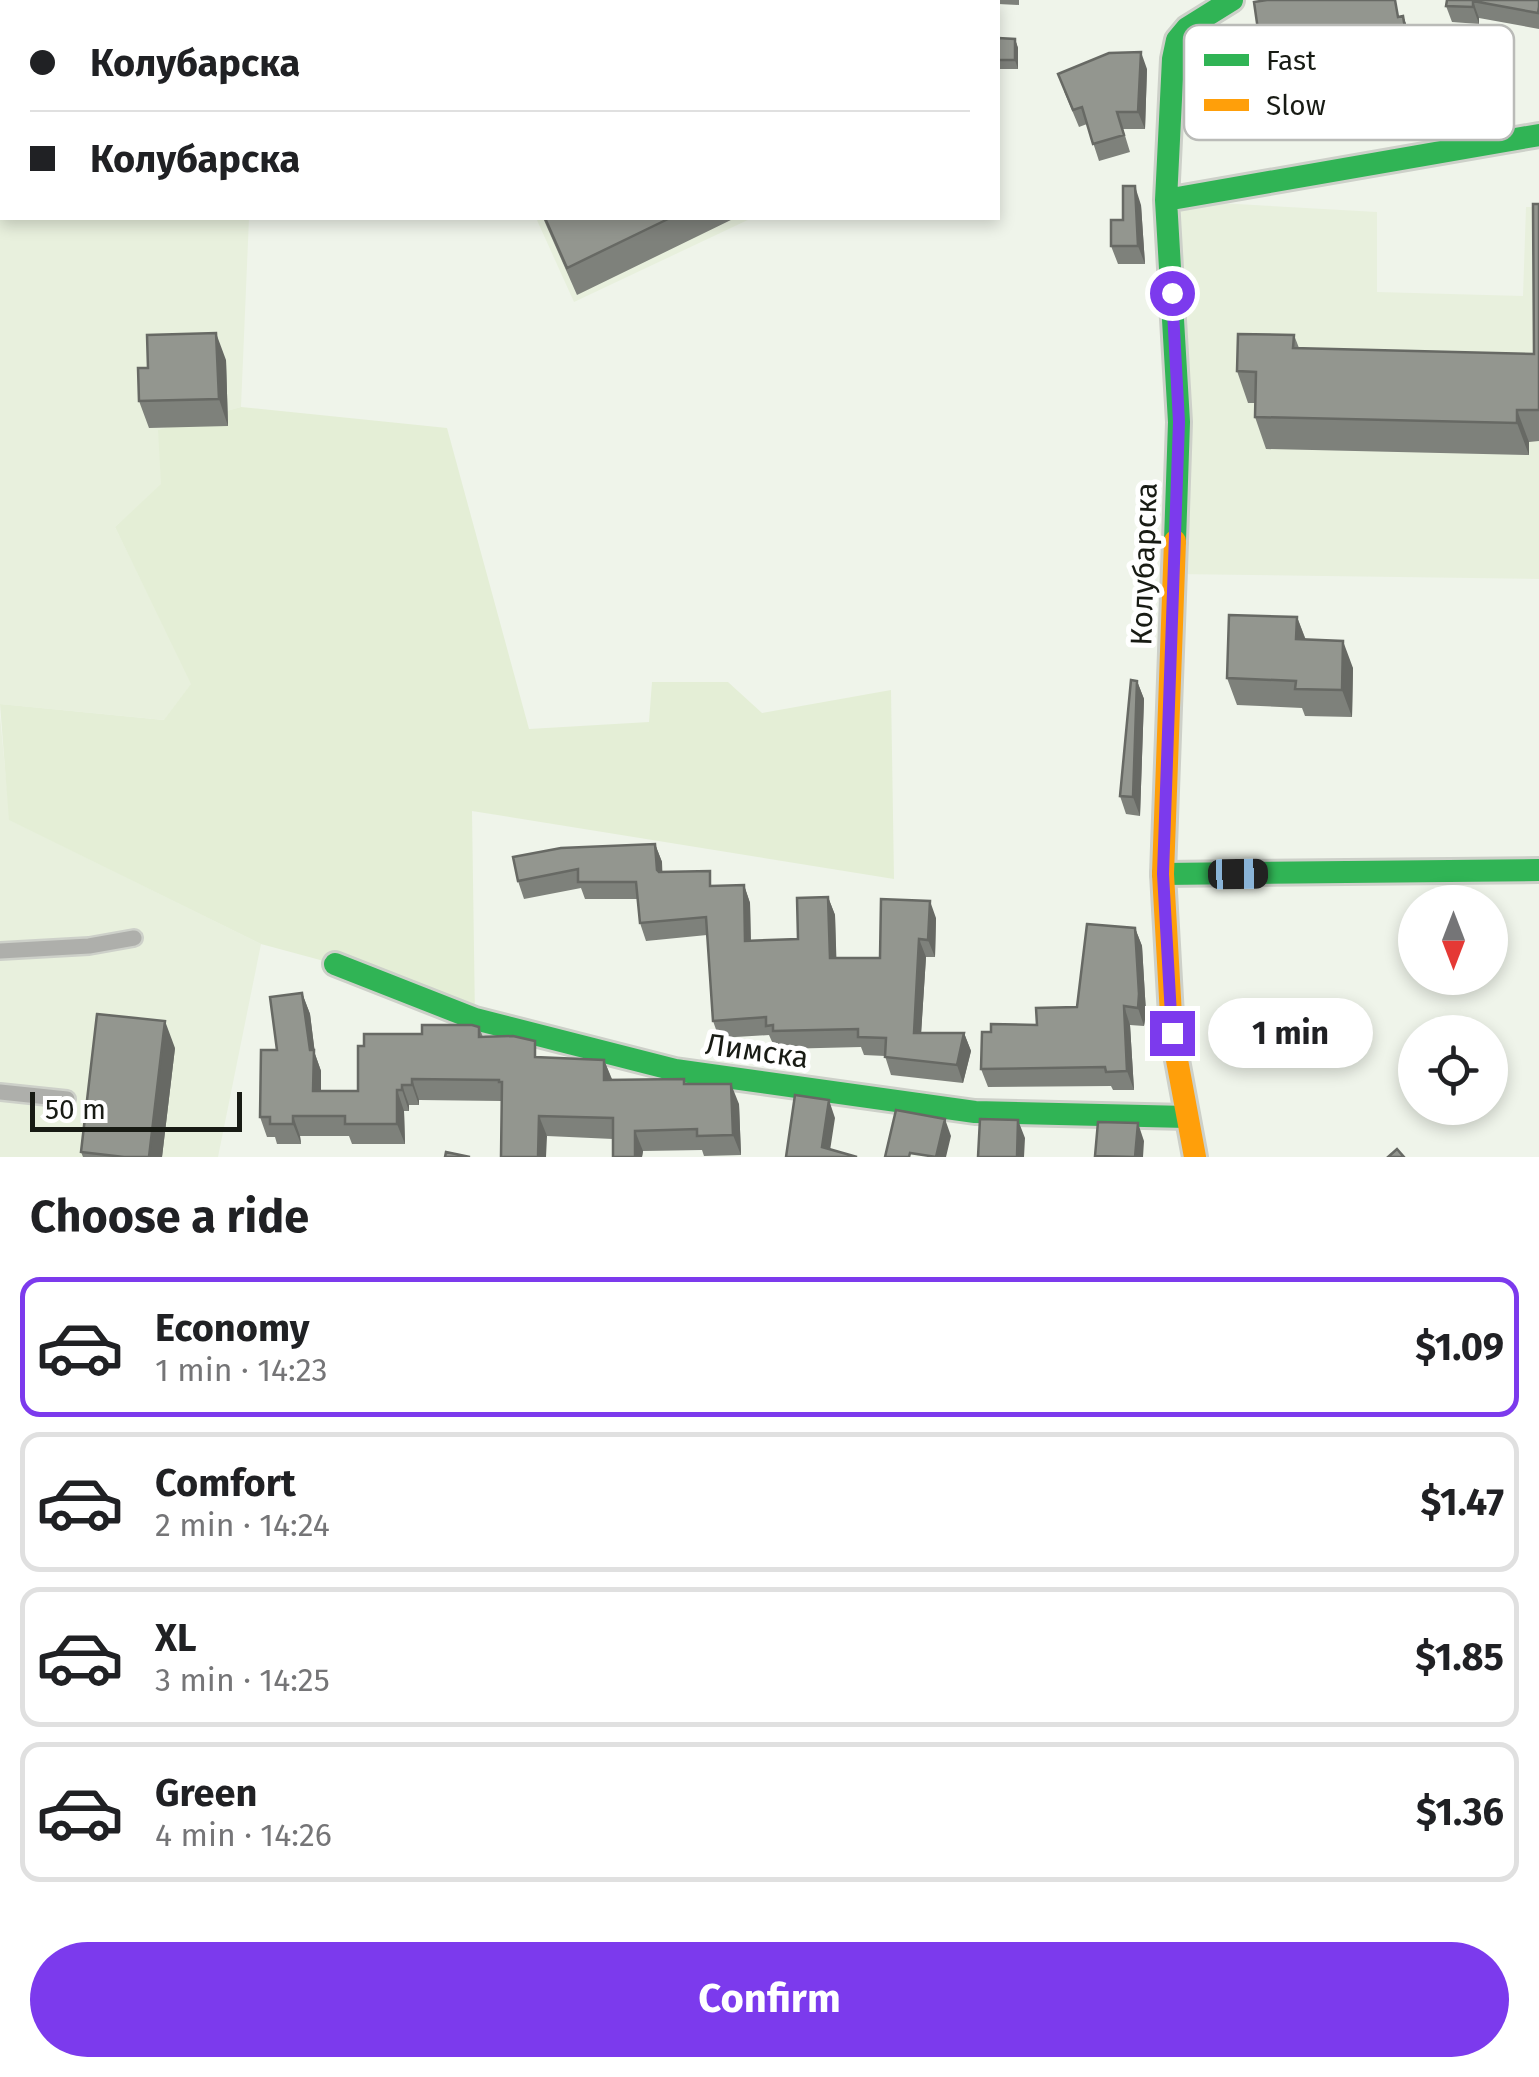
<!DOCTYPE html>
<meta charset="utf-8">
<style>
:root{--surface:#fff;--page:#f6f6f6;--text:#202124;--muted:#757577;--line:#e0e0e0;--accent:#7c3aed}
body{margin:0;font-family:"Fira Sans",sans-serif;background:var(--page);color:var(--text);height:100vh;display:flex;flex-direction:column;font-size:38px;white-space:nowrap}
*{box-sizing:border-box;margin:0}
p{font-size:32px;color:var(--muted)}
.icon{flex:none;width:55px;height:55px;fill:none;stroke:currentColor;stroke-width:2;stroke-linecap:round;stroke-linejoin:round}
.map{position:relative;height:1157px;overflow:hidden}
.panel{display:flex;flex-direction:column;background:var(--surface);flex:1}
.panel>*{flex:none}
.guide{position:absolute;left:0px;top:0px;width:1000px;height:220px;box-shadow:0 5px 15px #0003;display:grid;align-content:center;height:220px;padding:0 30px;background:var(--surface)}
.needle{width:65px;rotate:180deg}
.buttons{position:absolute;left:1398px;top:885px;display:grid;gap:20px}
.buttons a{display:grid;place-items:center;width:110px;height:110px;border-radius:50%;background:var(--surface);box-shadow:0 5px 15px #0003;font-size:50px}
.scale{position:absolute;left:30px;bottom:25px;width:212px;box-sizing:border-box;padding-left:10px;border:5px solid #181b14;border-top:0;font-size:28px;line-height:35px;white-space:nowrap;color:#181b14;-webkit-text-stroke:8px #fff;paint-order:stroke}
.end{position:absolute;width:45px;height:45px;margin:-22px;border:12px solid #7c3aed;background:#fff;box-shadow:0 0 0 5px #fff}
.from{border-radius:50%}
.bubble{position:absolute;height:70px;border-radius:35px;background:var(--surface);box-shadow:0 5px 15px #0003;font-size:32px;font-weight:700;line-height:70px;text-align:center}
.car{position:absolute;width:30px;height:60px;margin:-30px -15px;border-radius:12px;box-shadow:0 0 8px 2px #0007;background:linear-gradient(#222 24%,#8ab4d8 0 40%,#222 0 76%,#8ab4d8 0 86%,#222 0)}
.guide b{display:flex;align-items:center;gap:35px;height:95px;font-size:38px}
.guide b+b{border-top:2px solid var(--line)}
.guide i{width:25px;height:25px;background:var(--text)}
ul{padding:0;list-style:none}
li{display:flex;align-items:center;gap:30px;height:140px;margin:0 20px 15px;padding:0 10px;border:5px solid var(--line);border-radius:20px}
li div{flex:1}
li b{display:block;font-size:38px}
li em{font-style:normal;font-weight:700}
li.selected{border-color:var(--accent)}
li>.icon{width:90px;height:90px;stroke-width:1.5}
h2{padding:0 30px;font-size:45px;line-height:120px}
.cta{display:flex;gap:20px;margin-top:auto;padding:20px 30px}
.cta a{flex:1;height:115px;border-radius:60px;background:var(--accent);color:#fff;font-size:40px;font-weight:700;line-height:115px;text-align:center}
.map>svg:first-child{display:block}
.built{fill:#e8f0dd}
.green{fill:#e4eed6}
.lines{fill:none;stroke-linecap:round;stroke-linejoin:round}
.lane-casing{stroke:#cdd0c9;stroke-width:20}
.fast-casing{stroke:#cdd0c9;stroke-width:28}
.slow-casing{stroke:#cdd0c9;stroke-width:28}
.lane{stroke:#aeafab;stroke-width:15}
.fast{stroke:#30b455;stroke-width:22}
.slow{stroke:#ff9f0a;stroke-width:22}
.wall{fill:#7e817b}
.shaded-wall{fill:#676964}
.building{fill:#93968f;stroke:#676964;stroke-width:2.5}
.route{stroke:#7c3aed;stroke-width:12}
.labels{text-anchor:middle;dominant-baseline:central;stroke-width:10;stroke-linejoin:round;paint-order:stroke}
.street-label{font-size:30px;fill:#181b14;stroke:#fff}
.key{fill:#fff;stroke:#babbb8;stroke-width:2.5}
.key-label{font-size:28px;fill:#181b14}
</style>
<div class="map">
<svg width="1539" height="1157" viewBox="0 0 1539 1157">
<rect width="100%" height="100%" fill="#eff4ea"/>
<path class="built" d="M 0,0 L 205,0 L 205,2 L 2,2 L 2,218 L 249,218 L 241,407 L 159,430 L 162,484 L 115,527 L 192,684 L 165,720 L 0,704 Z
M 1166,200 L 1377,212 L 1377,292 L 1523,296 L 1526,207 L 1539,207 L 1539,579 L 1173,574 Z
M 536,218 L 752,218 L 574,302 Z
M 0,716 L 10,820 L 261,944 L 218,1157 L 0,1157 Z"/>
<path class="green" d="M 241,407 L 447,428 L 529,729 L 649,722 L 652,682 L 728,682 L 762,713 L 891,690 L 894,879 L 472,811 L 475,1019 L 335,964 L 261,944 L 9,820 L 0,704 L 164,720 L 191,684 L 115,527 L 161,484 L 158,430 Z"/>
<g class="lines">
<defs>
<path id="lane" d="M 820,0 L 820,2
M 690,2 L 694,0
M 0,951 L 89,946 L 134,938
M 0,1092 L 67,1099"/>
<path id="fast" d="M 1166,200 L 1539,135
M 1175,541 L 1179,422 L 1166,200 L 1173,59 L 1177,40 L 1187,28 L 1232,0
M 1163,874 L 1539,870
M 335,964 L 475,1019 L 675,1070 L 975,1112 L 1187,1117"/>
<path id="slow" d="M 1175,541 L 1163,874 L 1172,1033 L 1195,1157"/>
</defs>
<use href="#lane" class="lane-casing"/>
<use href="#fast" class="fast-casing"/>
<use href="#slow" class="slow-casing"/>
<use href="#lane" class="lane"/>
<use href="#fast" class="fast"/>
<use href="#slow" class="slow"/>
</g>
<path class="wall" d="M 371,0 L 413,0 L 413,2 L 372,2 Z
M 896,0 L 1019,0 L 1019,5 L 998,4 L 998,2 L 896,2 Z
M 1447,0 L 1539,0 L 1539,29 L 1479,18 L 1479,24 L 1452,22 L 1446,6 Z
M 1403,16 L 1409,32 L 1413,56 L 1343,71 L 1347,90 L 1297,96 L 1291,80 L 1288,57 L 1266,60 L 1260,44 Z
M 1238,34 L 1245,52 L 1248,96 L 1212,99 L 1206,80 Z
M 998,38 L 1015,39 L 1018,48 L 1018,69 L 998,69 Z
M 1147,69 L 1145,129 L 1123,129 L 1130,152 L 1099,161 L 1087,124 L 1079,127 L 1064,91 Z
M 1392,90 L 1399,108 L 1403,133 L 1361,141 L 1354,122 Z
M 1539,204 L 1539,441 L 1529,442 L 1529,455 L 1266,449 L 1255,417 L 1255,403 L 1248,403 L 1237,371 L 1294,335 L 1299,348 L 1534,354 Z
M 1141,205 L 1145,264 L 1118,264 L 1111,246 L 1123,220 Z
M 543,218 L 735,218 L 577,295 Z
M 226,360 L 228,426 L 149,428 L 139,401 Z
M 1297,617 L 1306,640 L 1353,668 L 1352,717 L 1305,716 L 1302,708 L 1237,705 L 1227,678 Z
M 1137,681 L 1144,699 L 1140,816 L 1126,814 L 1120,796 Z
M 655,844 L 662,862 L 662,872 L 715,886 L 744,885 L 750,903 L 751,940 L 798,939 L 828,897 L 835,915 L 836,958 L 880,958 L 936,918 L 935,957 L 926,957 L 921,1033 L 964,1033 L 971,1051 L 963,1083 L 891,1075 L 885,1056 L 864,1055 L 861,1047 L 780,1049 L 778,1043 L 773,1044 L 769,1035 L 719,1038 L 713,1021 L 707,935 L 646,941 L 640,923 L 638,899 L 585,899 L 581,888 L 524,899 L 518,881 Z
M 1135,928 L 1142,946 L 1146,1013 L 1144,1026 L 1130,1025 L 1134,1090 L 1113,1090 L 1111,1086 L 988,1087 L 981,1069 L 991,1032 L 1037,1025 L 1077,1007 Z
M 302,993 L 310,1014 L 315,1054 L 321,1071 L 321,1091 L 358,1091 L 364,1046 L 422,1034 L 479,1027 L 483,1037 L 541,1058 L 604,1060 L 612,1079 L 685,1084 L 739,1104 L 741,1155 L 704,1156 L 702,1150 L 643,1151 L 642,1157 L 613,1157 L 613,1139 L 547,1136 L 502,1101 L 419,1100 L 419,1105 L 409,1105 L 409,1111 L 404,1111 L 405,1144 L 352,1144 L 349,1136 L 300,1136 L 301,1144 L 277,1144 L 275,1137 L 267,1137 L 260,1117 L 277,1050 Z
M 175,1048 L 162,1157 L 83,1157 L 81,1152 Z"/>
<path class="shaded-wall" d="M 1473,1 L 1479,18 L 1479,24 L 1473,7 Z
M 1403,16 L 1409,32 L 1413,56 L 1407,41 Z
M 0,34 L 2,41 L 2,96 L 0,89 Z
M 1238,34 L 1245,52 L 1248,96 L 1242,78 Z
M 1015,39 L 1018,48 L 1018,69 L 1015,60 Z
M 1141,52 L 1147,69 L 1145,129 L 1138,112 Z
M 1392,90 L 1399,108 L 1403,133 L 1396,115 Z
M 1135,186 L 1141,205 L 1145,264 L 1138,246 Z
M 216,333 L 226,360 L 228,426 L 219,399 Z
M 1517,410 L 1529,442 L 1529,455 L 1517,423 Z
M 1297,617 L 1307,644 L 1296,639 Z
M 1343,641 L 1353,668 L 1352,717 L 1342,690 Z
M 1137,681 L 1144,699 L 1140,816 L 1133,797 Z
M 655,844 L 662,862 L 663,888 L 657,870 Z
M 744,885 L 750,903 L 751,958 L 745,941 Z
M 828,897 L 835,915 L 837,976 L 830,958 Z
M 930,901 L 936,918 L 935,957 L 928,940 Z
M 1135,928 L 1142,946 L 1146,1013 L 1144,1026 L 1138,1008 Z
M 919,939 L 926,957 L 920,1051 L 914,1033 Z
M 302,993 L 310,1014 L 315,1054 L 321,1071 L 321,1112 L 313,1091 Z
M 1124,1006 L 1130,1025 L 1134,1090 L 1127,1071 Z
M 165,1021 L 175,1048 L 162,1157 L 149,1157 Z
M 964,1033 L 971,1051 L 963,1083 L 957,1065 Z
M 604,1060 L 612,1080 L 604,1080 Z
M 412,1079 L 419,1100 L 419,1105 L 412,1085 Z
M 731,1084 L 739,1104 L 741,1155 L 733,1135 Z
M 402,1085 L 409,1105 L 409,1111 L 402,1090 Z
M 397,1090 L 404,1111 L 405,1144 L 397,1124 Z
M 829,1100 L 835,1118 L 829,1157 L 822,1147 Z
M 293,1116 L 300,1136 L 301,1144 L 293,1124 Z
M 539,1116 L 547,1136 L 546,1157 L 538,1157 Z
M 945,1119 L 951,1136 L 946,1157 L 936,1157 Z
M 1018,1120 L 1025,1138 L 1024,1157 L 1017,1157 Z
M 1138,1123 L 1144,1141 L 1143,1157 L 1135,1157 Z
M 635,1131 L 643,1151 L 642,1157 L 635,1157 Z"/>
<path class="building" d="M 56,0 L 125,0 L 125,2 L 56,2 Z
M 737,0 L 776,0 L 776,2 L 737,2 Z
M 896,0 L 983,0 L 983,2 L 896,2 Z
M 1267,0 L 1395,0 L 1398,17 L 1403,16 L 1407,41 L 1337,56 L 1341,74 L 1291,80 L 1286,41 L 1260,44 L 1254,2 Z
M 1447,0 L 1539,0 L 1539,7 L 1538,13 L 1473,1 L 1473,7 L 1446,6 Z
M 998,38 L 1015,39 L 1015,60 L 998,60 Z
M 1141,52 L 1138,112 L 1117,112 L 1124,135 L 1093,144 L 1082,107 L 1073,110 L 1058,74 L 1109,53 Z
M 1123,186 L 1135,186 L 1138,246 L 1111,246 L 1111,220 L 1123,220 Z
M 1533,204 L 1539,204 L 1539,410 L 1517,410 L 1517,423 L 1255,417 L 1256,372 L 1237,371 L 1238,334 L 1294,335 L 1293,348 L 1534,354 Z
M 545,218 L 670,218 L 567,268 Z
M 216,333 L 219,399 L 139,401 L 138,368 L 148,368 L 147,335 Z
M 1229,615 L 1297,617 L 1296,639 L 1343,641 L 1342,690 L 1295,689 L 1296,681 L 1227,678 Z
M 1131,680 L 1137,681 L 1133,797 L 1120,796 Z
M 655,844 L 657,870 L 659,872 L 710,871 L 710,886 L 744,885 L 745,941 L 798,939 L 797,898 L 828,897 L 830,958 L 880,958 L 881,899 L 930,901 L 928,940 L 919,939 L 914,1033 L 964,1033 L 957,1065 L 885,1057 L 886,1038 L 858,1037 L 858,1029 L 773,1031 L 773,1025 L 766,1026 L 766,1017 L 713,1021 L 706,917 L 640,923 L 636,882 L 578,882 L 578,869 L 518,881 L 513,857 L 561,848 Z
M 1087,924 L 1135,928 L 1139,994 L 1138,1008 L 1124,1006 L 1127,1071 L 1106,1072 L 1105,1067 L 981,1069 L 982,1032 L 991,1032 L 991,1024 L 1037,1025 L 1036,1008 L 1077,1007 Z
M 302,993 L 310,1050 L 314,1050 L 313,1091 L 358,1091 L 358,1046 L 364,1046 L 364,1034 L 422,1034 L 422,1025 L 472,1025 L 479,1027 L 479,1037 L 513,1036 L 535,1041 L 535,1057 L 604,1060 L 604,1080 L 684,1079 L 684,1084 L 731,1084 L 733,1135 L 697,1136 L 697,1129 L 635,1131 L 635,1157 L 613,1157 L 613,1118 L 539,1116 L 538,1157 L 501,1157 L 502,1082 L 499,1082 L 499,1080 L 412,1079 L 412,1085 L 402,1085 L 402,1090 L 397,1090 L 397,1124 L 345,1124 L 345,1116 L 293,1116 L 293,1124 L 270,1124 L 270,1117 L 260,1117 L 261,1050 L 277,1050 L 270,997 Z
M 97,1014 L 165,1021 L 149,1157 L 124,1157 L 81,1152 Z
M 795,1095 L 829,1100 L 822,1147 L 857,1157 L 786,1157 Z
M 896,1110 L 945,1119 L 936,1157 L 910,1153 L 909,1157 L 885,1157 Z
M 980,1119 L 1018,1120 L 1017,1157 L 978,1157 Z
M 1098,1122 L 1138,1123 L 1135,1157 L 1095,1156 Z
M 1397,1149 L 1404,1157 L 1388,1157 Z
M 446,1152 L 470,1157 L 445,1157 Z"/>
<g class="lines">
<path class="route" d="M 1172,293 L 1179,422 L 1163,874 L 1172,1033"/>
</g>
<g class="labels">
<g class="street-label">
<text transform="translate(1144 564) rotate(-88)">Колубарска</text>
<text transform="translate(757 1051) rotate(8)">Лимска</text>
</g>
</g>
<rect x="1184" y="25" width="330" height="115" rx="15" class="key"/>
<rect x="1204" y="54" width="45" height="12" fill="#30b455"/>
<rect x="1204" y="99" width="45" height="12" fill="#ff9f0a"/>
<g class="key-label">
<text x="1266" y="70">Fast</text>
<text x="1266" y="115">Slow</text>
</g>
</svg>
<div class="buttons">
<a><svg class="needle" viewBox="-14 -14 28 28"><path d="M0-13l5 13h-10z" fill="#e53935"/><path d="M0 13l5-13h-10z" fill="#757577"/></svg></a>
<a><svg class="icon" aria-label="locate" viewBox="0 0 24 24"><circle cx="12" cy="12" r="6"/><path d="M12 2v4M12 18v4M2 12h4M18 12h4"/></svg></a>
</div>
<div class="scale">50 m</div>
<i class="end from" style="left:1172px;top:293px"></i>
<i class="end" style="left:1172px;top:1033px"></i>
<div class="bubble" style="left:1208px;top:998px;width:165px">1 min</div>
<i class="car" style="left:1238px;top:874px;rotate:89deg"></i>
<div class="guide">
<b><i class="from"></i>Колубарска</b>
<b><i></i>Колубарска</b>
</div>
</div>
<section class="panel">
<h2>Choose a ride</h2>
<ul>
<li class="selected"><svg class="icon" aria-label="car" viewBox="0 0 24 24"><path d="M5 17H2v-5l4-1 3-4h7l3 4 3 1v5h-3M9 17h6M6 11h13"/><circle cx="7" cy="17" r="2"/><circle cx="17" cy="17" r="2"/></svg><div><b>Economy</b><p>1 min · 14:23</p></div><em>$1.09</em></li>
<li><svg class="icon" aria-label="car" viewBox="0 0 24 24"><path d="M5 17H2v-5l4-1 3-4h7l3 4 3 1v5h-3M9 17h6M6 11h13"/><circle cx="7" cy="17" r="2"/><circle cx="17" cy="17" r="2"/></svg><div><b>Comfort</b><p>2 min · 14:24</p></div><em>$1.47</em></li>
<li><svg class="icon" aria-label="car" viewBox="0 0 24 24"><path d="M5 17H2v-5l4-1 3-4h7l3 4 3 1v5h-3M9 17h6M6 11h13"/><circle cx="7" cy="17" r="2"/><circle cx="17" cy="17" r="2"/></svg><div><b>XL</b><p>3 min · 14:25</p></div><em>$1.85</em></li>
<li><svg class="icon" aria-label="car" viewBox="0 0 24 24"><path d="M5 17H2v-5l4-1 3-4h7l3 4 3 1v5h-3M9 17h6M6 11h13"/><circle cx="7" cy="17" r="2"/><circle cx="17" cy="17" r="2"/></svg><div><b>Green</b><p>4 min · 14:26</p></div><em>$1.36</em></li>
</ul>
<div class="cta"><a>Confirm</a></div>
</section>
